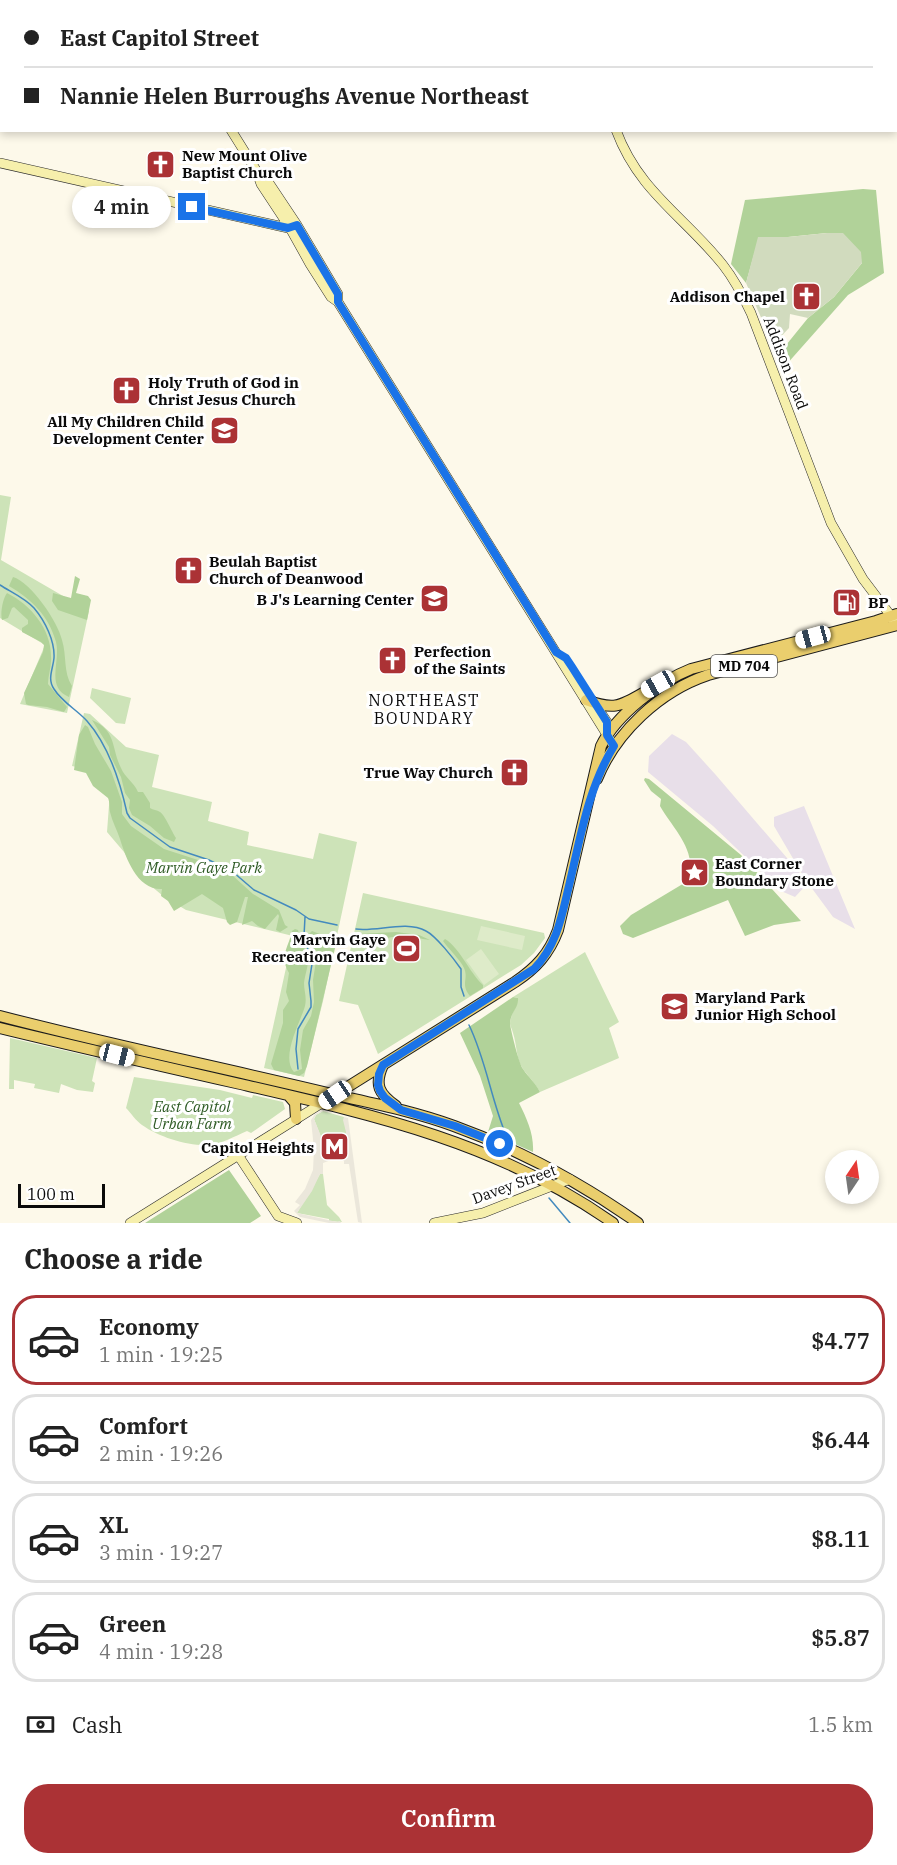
<!DOCTYPE html>
<meta charset="utf-8">
<style>
:root{--surface:#fff;--page:#f6f6f6;--text:#222;--muted:#767676;--line:#e0e0e0;--accent:#ab3235}
body{margin:0;font-family:"IBM Plex Serif",serif;background:var(--page);color:var(--text);height:100vh;display:flex;flex-direction:column;font-size:22px;white-space:nowrap}
*{box-sizing:border-box;margin:0}
p{font-size:20px;color:var(--muted)}
.icon{flex:none;width:33px;height:33px;fill:none;stroke:currentColor;stroke-width:2;stroke-linecap:round;stroke-linejoin:round}
.map{position:relative;height:1223px;overflow:hidden}
.details{display:flex;flex-direction:column;background:var(--surface);flex:1}
.details>*{flex:none}
.banner{position:absolute;left:0px;top:0px;width:897px;height:132px;box-shadow:0 3px 9px #0003;display:grid;align-content:center;height:132px;padding:0 24px;background:var(--surface)}
.needle{width:39px;rotate:13deg}
.buttons{position:absolute;left:825px;top:1150px;display:grid;gap:12px}
.buttons a{display:grid;place-items:center;width:54px;height:54px;border-radius:50%;background:var(--surface);box-shadow:0 3px 9px #0003;font-size:30px}
.scale{position:absolute;left:18px;bottom:15px;width:87px;box-sizing:border-box;padding-left:6px;border:3px solid #0a0a0a;border-top:0;font-size:16px;line-height:21px;white-space:nowrap;color:#0a0a0a;-webkit-text-stroke:4px #fff;paint-order:stroke}
.end{position:absolute;width:27px;height:27px;margin:-14px;border:8px solid #1a73e8;background:#fff;box-shadow:0 0 0 3px #fff}
.from{border-radius:50%}
.bubble{position:absolute;height:42px;border-radius:21px;background:var(--surface);box-shadow:0 3px 9px #0003;font-size:20px;font-weight:600;line-height:42px;text-align:center}
.car{position:absolute;width:18px;height:36px;margin:-18px -9px;border-radius:8px;box-shadow:0 0 4px 2px #0007;background:linear-gradient(#fff 24%,#345 0 40%,#fff 0 76%,#345 0 86%,#fff 0)}
.banner b{display:flex;align-items:center;gap:21px;height:57px;font-size:22px}
.banner b+b{border-top:2px solid var(--line)}
.banner i{width:15px;height:15px;background:var(--text)}
ul{padding:0;list-style:none}
li{display:flex;align-items:center;gap:18px;height:90px;margin:0 12px 9px;padding:0 12px;border:3px solid var(--line);border-radius:24px}
li div{flex:1}
li b{display:block;font-size:22px}
li em{font-style:normal;font-weight:600}
li.current{border-color:var(--accent)}
li>.icon{width:54px;height:54px;stroke-width:1.5}
h2{padding:0 24px;font-size:27px;line-height:72px}
.pay{display:flex;align-items:center;gap:15px;height:66px;padding:0 24px;font-size:22px}
.pay p{margin-inline-start:auto}
.cta{display:flex;gap:12px;margin-top:auto;padding:12px 24px}
.cta a{flex:1;height:69px;border-radius:24px;background:var(--accent);color:#fff;font-size:24px;font-weight:600;line-height:69px;text-align:center}
.map>svg:first-child{display:block}
.industrial{fill:#e8dfe9}
.green{fill:#cde3b8}
.forest{fill:#b1d299}
.cemetery{fill:#d1dbbe}
.pitch{fill:#deebc9}
.plaza{fill:#ebe7db}
.lines{fill:none;stroke-linecap:round;stroke-linejoin:round}
.stream{stroke:#438abe;stroke-width:1.5}
.secondary-casing{stroke:#2c2c2c;stroke-width:10}
.primary-casing{stroke:#1b1b1b;stroke-width:12}
.secondary{stroke:#f6efac;stroke-width:9}
.primary{stroke:#eace6d;stroke-width:10}
.route{stroke:#1a73e8;stroke-width:8}
.labels{text-anchor:middle;dominant-baseline:central;stroke-width:6;stroke-linejoin:round;paint-order:stroke}
.shield{fill:#fff;stroke:#545454;stroke-width:1.5}
.shield-label{font-size:14px;font-weight:bold;fill:#0a0a0a}
.poi-label{font-size:15px;font-weight:bold;fill:#0a0a0a;stroke:#fff;text-anchor:start}
.street-label{font-size:15px;fill:#0a0a0a;stroke:#fff}
.park-label{font-size:15px;font-style:italic;fill:#2d5a23;stroke:#fff}
.neighbourhood-label{font-size:16px;letter-spacing:1.5px;fill:#0a0a0a;stroke:#fff}
</style>
<div class="map">
<svg width="897" height="1223" viewBox="0 0 897 1223">
<rect width="100%" height="100%" fill="#fdf9ea"/>
<path class="industrial" d="M 672,734 L 686,742 L 715,774 L 805,879 L 774,826 L 774,817 L 804,806 L 855,929 L 833,917 L 808,883 L 795,897 L 781,891 L 713,826 L 648,772 L 649,756 Z"/>
<path class="green" d="M 0,495 L 11,497 L 1,560 L 89,611 L 67,713 L 20,704 L 45,645 L 0,618 Z
M 92,688 L 131,698 L 125,724 L 116,723 L 90,698 Z
M 84,713 L 90,714 L 126,747 L 159,755 L 152,787 L 212,802 L 208,821 L 249,832 L 247,845 L 313,859 L 319,833 L 357,842 L 323,1001 L 304,1077 L 264,1068 L 293,936 L 186,910 L 163,896 L 138,875 L 124,852 L 107,832 L 110,792 L 94,771 L 72,766 Z
M 363,893 L 544,933 L 545,938 L 534,953 L 521,965 L 378,1054 L 358,1005 L 339,1001 Z
M 585,952 L 619,1022 L 609,1028 L 619,1058 L 540,1092 C 535,1083 529,1077 523,1069 C 516,1059 517,1045 513,1033 C 512,1029 511,1028 510,1024 C 510,1015 517,1008 518,998 L 513,997 Z
M 10,1038 L 97,1058 L 92,1081 L 95,1083 L 93,1092 L 77,1090 L 61,1084 L 59,1093 L 34,1088 L 35,1084 L 14,1080 L 14,1089 L 9,1089 Z
M 134,1077 L 220,1090 L 252,1098 L 253,1095 L 283,1102 L 285,1109 L 251,1133 L 247,1131 C 235,1136 222,1144 208,1145 C 187,1146 159,1137 142,1125 C 136,1121 131,1113 126,1108 Z
M 323,1111 L 344,1117 L 347,1136 L 344,1138 L 326,1140 L 326,1141 L 322,1140 L 314,1119 L 316,1115 Z
M 320,1174 L 323,1174 L 327,1205 L 339,1217 L 342,1222 L 329,1221 L 329,1219 L 297,1213 Z"/>
<path class="forest" d="M 863,189 L 876,190 L 884,273 L 848,295 L 786,365 L 780,362 L 778,355 L 808,318 L 834,297 L 862,263 L 827,233 L 788,237 L 759,237 L 746,283 L 731,264 L 745,200 Z
M 75,576 L 80,579 L 76,593 L 88,596 L 91,600 L 87,620 L 58,610 L 52,601 L 53,593 L 71,598 Z
M 13,577 C 31,582 58,622 62,640 C 67,656 63,672 72,686 L 69,697 C 45,687 61,661 56,642 C 49,616 31,599 9,586 Z
M 7,593 C 31,605 51,629 51,656 C 52,666 48,675 48,684 L 67,707 L 64,712 L 47,707 L 28,705 L 26,704 L 24,693 L 43,652 L 44,645 L 41,642 L 22,632 L 22,628 L 28,624 L 28,620 L 14,607 L 12,608 L 8,618 L 2,620 C 0,613 3,598 7,593 Z
M 92,720 C 117,731 111,748 121,768 C 125,778 134,782 138,792 L 143,792 L 150,803 L 150,808 C 153,810 157,810 160,812 C 165,815 172,832 176,838 L 174,842 L 164,838 L 150,826 L 132,815 L 129,808 L 130,800 L 125,793 L 121,777 L 110,755 L 109,747 Z
M 85,725 L 88,727 L 95,744 L 111,771 L 122,802 L 122,814 L 131,826 L 164,849 L 198,860 L 209,864 L 215,870 L 232,875 L 253,894 L 279,910 L 285,925 L 288,927 L 280,932 L 276,930 L 279,916 L 278,914 L 265,929 L 258,926 L 252,921 L 242,925 L 248,897 L 245,897 L 237,922 L 230,925 L 227,922 L 223,908 L 202,894 L 174,911 L 168,901 L 161,896 L 162,889 C 137,890 126,858 120,839 C 117,830 112,821 110,812 C 109,807 110,803 108,798 L 93,786 L 86,773 L 74,770 L 79,735 Z
M 645,778 L 649,779 L 741,855 L 801,921 L 774,925 L 745,936 L 728,900 L 633,938 L 623,934 L 620,926 L 631,915 L 686,882 C 701,854 673,829 660,806 L 661,799 L 651,791 L 644,780 Z
M 295,929 L 298,930 C 299,936 309,957 308,960 C 308,967 305,975 304,983 C 304,991 307,997 305,1006 C 301,1021 280,1057 294,1072 L 302,1069 L 300,1050 L 303,1030 L 311,1016 L 314,1002 L 313,980 L 316,961 L 314,951 L 309,943 L 309,934 L 312,931 L 335,940 L 336,944 L 307,1066 L 304,1073 L 299,1076 L 274,1070 L 271,1064 L 283,1023 L 283,1010 L 289,1001 L 286,992 L 289,973 C 279,956 288,949 292,931 Z
M 396,932 L 419,935 L 430,940 C 421,939 411,936 402,936 C 388,936 367,946 355,938 L 358,934 Z
M 445,939 C 460,948 469,972 483,985 L 483,988 L 470,996 C 460,984 469,979 464,968 C 461,961 448,948 443,941 Z
M 513,997 L 518,998 C 519,1008 510,1013 510,1024 C 511,1031 519,1064 523,1069 C 529,1078 535,1082 540,1092 L 519,1103 C 527,1119 534,1134 533,1152 L 488,1132 L 493,1116 L 480,1076 L 460,1033 Z
M 229,1170 L 261,1216 L 250,1223 L 145,1223 Z"/>
<path class="cemetery" d="M 827,233 L 843,233 L 861,252 L 862,263 L 834,297 L 808,318 L 790,314 L 789,328 L 773,345 L 746,283 L 758,237 L 788,237 Z"/>
<path class="pitch" d="M 481,926 L 525,936 L 522,950 L 477,940 Z
M 481,949 L 499,974 L 484,985 L 466,960 Z"/>
<path class="plaza" d="M 325,1109 L 336,1111 L 323,1111 L 316,1115 L 314,1119 L 323,1141 L 345,1138 L 346,1132 L 343,1120 L 344,1117 L 348,1118 L 362,1223 L 358,1222 L 349,1164 L 344,1164 L 344,1161 L 339,1157 L 323,1163 L 323,1174 L 320,1174 L 312,1191 L 297,1213 L 337,1222 L 340,1221 L 341,1223 L 329,1223 L 300,1217 L 294,1211 L 300,1205 L 295,1202 L 305,1189 L 313,1170 L 314,1149 L 311,1120 L 315,1114 Z"/>
<g class="lines">
<path class="stream" d="M 0,585 C 11,592 25,598 34,608 C 45,621 55,641 54,658 C 53,669 47,679 54,689 C 62,702 77,710 87,721 C 109,746 120,781 127,813 L 130,818 L 170,847 L 209,860 L 233,872 L 254,890 L 296,910 L 309,919 L 337,925
M 356,929 C 377,932 406,920 426,931 C 436,936 454,959 461,969 L 461,987 L 464,996
M 469,1025 C 486,1060 491,1099 506,1135
M 298,1069 L 296,1049 L 298,1029 L 311,1007 L 311,1001 L 309,983 L 312,964 L 304,936 L 305,917
M 549,1198 L 570,1223"/>
<defs>
<path id="secondary" d="M 150,0 L 151,2
M 602,2 L 602,0
M 231,130 L 256,170 L 261,184 L 290,228 L 310,264 L 331,297 L 338,302 L 614,746
M 616,130 C 639,192 684,216 723,265 C 734,279 743,296 751,313 L 831,523 L 863,579 L 891,616 L 893,621
M 0,163 L 279,226 L 288,228 L 297,225
M 258,172 L 267,180 L 297,225 L 338,294 L 338,302
M 593,701 L 607,722 L 607,734
M 238,1155 L 278,1216 L 297,1223
M 130,1223 L 322,1103
M 434,1223 L 483,1213 L 570,1179"/>
<path id="primary" d="M 586,700 C 613,710 619,707 643,693
M 597,779 C 616,732 660,691 708,675 L 897,625
M 0,1016 C 111,1045 224,1068 336,1095 C 376,1104 416,1112 454,1126 C 520,1150 581,1183 638,1223
M 0,1028 C 78,1047 157,1065 236,1083 C 370,1114 498,1142 613,1223
M 383,1065 C 374,1085 379,1094 396,1106
M 289,1096 L 295,1103 L 296,1119
M 322,1103 L 515,982 C 536,968 549,954 558,930 L 601,746 C 616,715 660,681 691,669 L 876,621 L 897,614"/>
</defs>
<use href="#secondary" class="secondary-casing"/>
<use href="#primary" class="primary-casing"/>
<use href="#secondary" class="secondary"/>
<use href="#primary" class="primary"/>
</g>
<g class="lines">
<path class="route" d="M 192,207 L 288,228 L 297,225 L 338,294 L 338,302 L 556,652 L 566,658 L 572,667 L 607,722 L 607,735 L 614,746 C 587,790 580,841 568,890 C 561,920 556,946 534,969 L 383,1065 L 379,1074 L 378,1085 L 380,1091 L 385,1098 L 401,1110 L 455,1126 L 500,1144"/>
</g>
<defs>
<symbol id="church-square" viewBox="-11 -11 22 22"><rect x="-9" y="-9" width="18" height="18" rx="4" fill="#ab3235" stroke="#fff"/><path d="M-1.2-6h2.4v3.5h3.3v2.4h-3.3V6h-2.4V-.1h-3.3v-2.4h3.3Z" fill="#fff"/></symbol>
<symbol id="school-square" viewBox="-11 -11 22 22"><rect x="-9" y="-9" width="18" height="18" rx="4" fill="#ab3235" stroke="#fff"/><path d="M0-5L7-2L0 1L-7-2ZM-4 1L0 2.5L4 1V4Q0 6-4 4Z" fill="#fff"/></symbol>
<symbol id="fuel-square" viewBox="-11 -11 22 22"><rect x="-9" y="-9" width="18" height="18" rx="4" fill="#ab3235" stroke="#fff"/><path d="M-5.5-6h7V0h2V4h1.3V-2.5L3-4.5l.8-.8L6-3V5H2.5V1h-1V6h-7ZM-4.2-4.7v3.2H.2V-4.7Z" fill="#fff"/></symbol>
<symbol id="sight-square" viewBox="-11 -11 22 22"><rect x="-9" y="-9" width="18" height="18" rx="4" fill="#ab3235" stroke="#fff"/><path d="M0-6L1.8-2.2L6-1.7L2.9 1.2L3.7 5.4L0 3.3L-3.7 5.4L-2.9 1.2L-6-1.7L-1.8-2.2Z" fill="#fff"/></symbol>
<symbol id="stadium-square" viewBox="-11 -11 22 22"><rect x="-9" y="-9" width="18" height="18" rx="4" fill="#ab3235" stroke="#fff"/><path d="M0-5a6.5 5 0 1 0 0 10a6.5 5 0 1 0 0-10ZM-3.5-1.8h7v3.6h-7Z" fill="#fff"/></symbol>
<symbol id="metro-square" viewBox="-11 -11 22 22"><rect x="-9" y="-9" width="18" height="18" rx="4" fill="#ab3235" stroke="#fff"/><path d="M-5.5 5V-5H-3L0 0L3-5H5.5V5H3V-.5L0 4L-3-.5V5Z" fill="#fff"/></symbol>
</defs>
<g fill-rule="evenodd">
<use href="#church-square" x="144" y="148" width="33" height="33"/>
<use href="#church-square" x="790" y="280" width="33" height="33"/>
<use href="#church-square" x="110" y="374" width="33" height="33"/>
<use href="#school-square" x="208" y="414" width="33" height="33"/>
<use href="#church-square" x="172" y="554" width="33" height="33"/>
<use href="#school-square" x="418" y="582" width="33" height="33"/>
<use href="#fuel-square" x="830" y="586" width="33" height="33"/>
<use href="#church-square" x="376" y="644" width="33" height="33"/>
<use href="#church-square" x="498" y="756" width="33" height="33"/>
<use href="#sight-square" x="678" y="856" width="33" height="33"/>
<use href="#stadium-square" x="390" y="932" width="33" height="33"/>
<use href="#school-square" x="658" y="990" width="33" height="33"/>
<use href="#metro-square" x="318" y="1130" width="33" height="33"/>
</g>
<g class="labels">
<rect class="shield" x="711" y="655" width="66" height="22" rx="4.5"/>
<g class="shield-label">
<text x="744" y="666">MD 704</text>
</g>
<g class="poi-label">
<text x="182" y="155">New Mount Olive<tspan x="182" dy="17">Baptist Church</tspan></text>
<text x="785" y="296" text-anchor="end">Addison Chapel</text>
<text x="148" y="382">Holy Truth of God in<tspan x="148" dy="17">Christ Jesus Church</tspan></text>
<text x="204" y="421" text-anchor="end">All My Children Child<tspan x="204" dy="17">Development Center</tspan></text>
<text x="209" y="561">Beulah Baptist<tspan x="209" dy="17">Church of Deanwood</tspan></text>
<text x="414" y="599" text-anchor="end">B J's Learning Center</text>
<text x="868" y="602">BP</text>
<text x="414" y="651">Perfection<tspan x="414" dy="17">of the Saints</tspan></text>
<text x="493" y="772" text-anchor="end">True Way Church</text>
<text x="715" y="863">East Corner<tspan x="715" dy="17">Boundary Stone</tspan></text>
<text x="386" y="939" text-anchor="end">Marvin Gaye<tspan x="386" dy="17">Recreation Center</tspan></text>
<text x="695" y="997">Maryland Park<tspan x="695" dy="17">Junior High School</tspan></text>
<text x="314" y="1147" text-anchor="end">Capitol Heights</text>
</g>
<g class="street-label">
<text transform="translate(786 363) rotate(69)">Addison Road</text>
<text transform="translate(514 1184) rotate(-20)">Davey Street</text>
</g>
<g class="park-label">
<text x="204" y="867">Marvin Gaye Park</text>
<text x="192" y="1106">East Capitol<tspan x="192" dy="17">Urban Farm</tspan></text>
</g>
<g class="neighbourhood-label">
<text x="424" y="700">NORTHEAST<tspan x="424" dy="18">BOUNDARY</tspan></text>
</g>
</g>
</svg>
<div class="buttons">
<a><svg class="needle" viewBox="-14 -14 28 28"><path d="M0-13l5 13h-10z" fill="#e53935"/><path d="M0 13l5-13h-10z" fill="#767676"/></svg></a>
</div>
<div class="scale">100 m</div>
<i class="end from" style="left:500px;top:1144px"></i>
<i class="end" style="left:192px;top:207px"></i>
<div class="bubble" style="left:72px;top:186px;width:99px">4 min</div>
<i class="car" style="left:813px;top:637px;rotate:255deg"></i>
<i class="car" style="left:658px;top:684px;rotate:241deg"></i>
<i class="car" style="left:117px;top:1055px;rotate:104deg"></i>
<i class="car" style="left:335px;top:1095px;rotate:236deg"></i>
<div class="banner">
<b><i class="from"></i>East Capitol Street</b>
<b><i></i>Nannie Helen Burroughs Avenue Northeast</b>
</div>
</div>
<section class="details">
<h2>Choose a ride</h2>
<ul>
<li class="current"><svg class="icon" aria-label="car" viewBox="0 0 24 24"><path d="M5 17H2v-5l4-1 3-4h7l3 4 3 1v5h-3M9 17h6M6 11h13"/><circle cx="7" cy="17" r="2"/><circle cx="17" cy="17" r="2"/></svg><div><b>Economy</b><p>1 min · 19:25</p></div><em>$4.77</em></li>
<li><svg class="icon" aria-label="car" viewBox="0 0 24 24"><path d="M5 17H2v-5l4-1 3-4h7l3 4 3 1v5h-3M9 17h6M6 11h13"/><circle cx="7" cy="17" r="2"/><circle cx="17" cy="17" r="2"/></svg><div><b>Comfort</b><p>2 min · 19:26</p></div><em>$6.44</em></li>
<li><svg class="icon" aria-label="car" viewBox="0 0 24 24"><path d="M5 17H2v-5l4-1 3-4h7l3 4 3 1v5h-3M9 17h6M6 11h13"/><circle cx="7" cy="17" r="2"/><circle cx="17" cy="17" r="2"/></svg><div><b>XL</b><p>3 min · 19:27</p></div><em>$8.11</em></li>
<li><svg class="icon" aria-label="car" viewBox="0 0 24 24"><path d="M5 17H2v-5l4-1 3-4h7l3 4 3 1v5h-3M9 17h6M6 11h13"/><circle cx="7" cy="17" r="2"/><circle cx="17" cy="17" r="2"/></svg><div><b>Green</b><p>4 min · 19:28</p></div><em>$5.87</em></li>
</ul>
<div class="pay"><svg class="icon" aria-label="cash" viewBox="0 0 24 24"><path d="M3 7h18v10H3z"/><circle cx="12" cy="12" r="2"/></svg>Cash<p>1.5 km</p></div>
<div class="cta"><a>Confirm</a></div>
</section>
